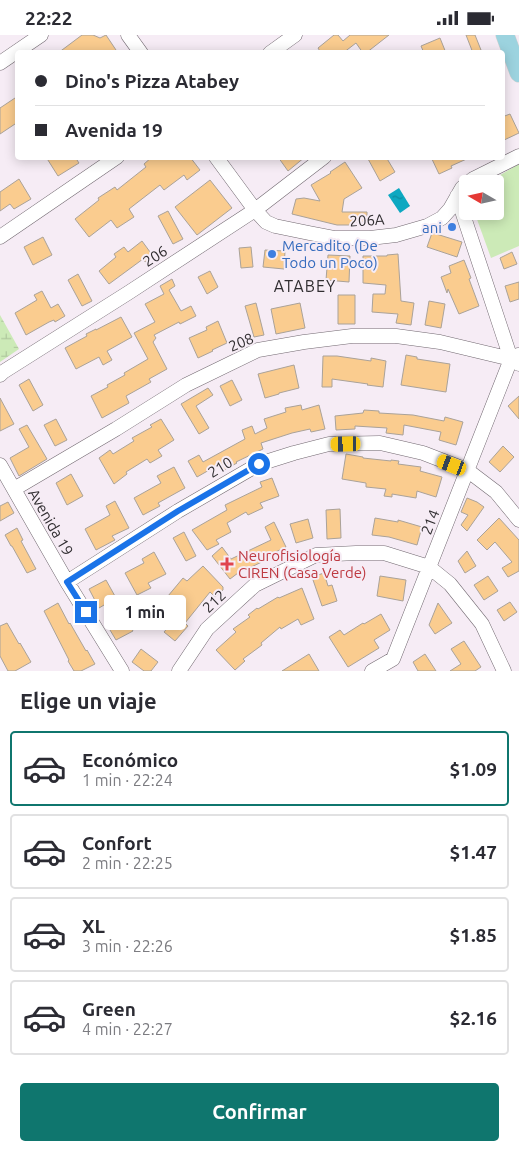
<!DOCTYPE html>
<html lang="es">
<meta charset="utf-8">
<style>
:root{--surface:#fff;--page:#f7f7f7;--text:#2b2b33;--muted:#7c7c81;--line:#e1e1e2;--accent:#0f766e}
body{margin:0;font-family:Ubuntu,sans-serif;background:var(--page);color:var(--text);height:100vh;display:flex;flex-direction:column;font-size:19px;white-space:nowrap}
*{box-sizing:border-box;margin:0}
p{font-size:16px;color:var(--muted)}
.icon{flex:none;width:28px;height:28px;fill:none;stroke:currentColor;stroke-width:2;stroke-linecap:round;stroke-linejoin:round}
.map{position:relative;height:636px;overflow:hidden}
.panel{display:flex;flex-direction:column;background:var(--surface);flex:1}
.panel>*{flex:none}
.top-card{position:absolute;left:15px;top:15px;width:490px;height:110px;border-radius:5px;box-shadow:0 2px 12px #0003;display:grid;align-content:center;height:110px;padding:0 20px;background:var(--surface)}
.needle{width:32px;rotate:279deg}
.fabs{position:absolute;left:459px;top:140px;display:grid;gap:10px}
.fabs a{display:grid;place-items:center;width:45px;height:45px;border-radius:5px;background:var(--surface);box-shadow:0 2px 12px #0003;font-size:25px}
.end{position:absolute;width:22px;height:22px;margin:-11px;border:6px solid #1a73e8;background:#fff;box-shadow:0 0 0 2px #fff}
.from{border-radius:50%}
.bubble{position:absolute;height:35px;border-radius:5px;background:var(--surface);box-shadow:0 2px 12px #0003;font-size:16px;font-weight:600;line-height:35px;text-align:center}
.car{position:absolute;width:15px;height:30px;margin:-15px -8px;border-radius:6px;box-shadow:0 0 4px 1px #0007;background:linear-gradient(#f5c518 24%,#345 0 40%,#f5c518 0 76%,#345 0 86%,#f5c518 0)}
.top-card b{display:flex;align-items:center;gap:18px;height:48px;font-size:19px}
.top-card b+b{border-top:1px solid var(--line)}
.top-card i{width:12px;height:12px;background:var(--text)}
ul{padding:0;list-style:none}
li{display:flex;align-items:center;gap:15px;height:75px;margin:0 10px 8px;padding:0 10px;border:2px solid var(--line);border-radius:5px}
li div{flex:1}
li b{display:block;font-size:19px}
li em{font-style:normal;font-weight:600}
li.current{border-color:var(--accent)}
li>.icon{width:45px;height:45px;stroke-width:1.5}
h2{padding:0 20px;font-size:22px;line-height:60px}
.cta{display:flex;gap:10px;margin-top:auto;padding:10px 20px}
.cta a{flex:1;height:58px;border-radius:5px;background:var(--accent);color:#fff;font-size:20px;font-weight:600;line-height:58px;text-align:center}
.status{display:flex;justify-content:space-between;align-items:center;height:35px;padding:0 25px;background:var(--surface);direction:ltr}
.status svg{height:14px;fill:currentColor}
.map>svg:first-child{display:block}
.green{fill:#cceab7}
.wetland{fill:url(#wetland-marsh)}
.water{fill:url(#water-ripples)}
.building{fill:#facc8f;stroke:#aaa299}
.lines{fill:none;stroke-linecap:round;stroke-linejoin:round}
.minor-casing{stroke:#726971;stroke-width:15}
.major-casing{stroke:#d1d1d1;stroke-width:19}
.minor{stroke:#fff;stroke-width:14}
.major{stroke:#9cd3df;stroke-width:18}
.route{stroke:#1a73e8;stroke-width:6}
.shop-dot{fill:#3f7fe0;stroke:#f6ecf5;stroke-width:2}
.health-dot{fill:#e0444e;stroke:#f6ecf5;stroke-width:2}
.labels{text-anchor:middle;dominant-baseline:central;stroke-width:4;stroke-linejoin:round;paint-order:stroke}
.street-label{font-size:15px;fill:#302d30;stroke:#f6ecf5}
.shop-label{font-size:15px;fill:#366cbe;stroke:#f6ecf5;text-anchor:end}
.health-label{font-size:15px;fill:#be3a42;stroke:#f6ecf5;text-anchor:start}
.neighbourhood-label{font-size:16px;letter-spacing:1px;fill:#302d30;stroke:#f6ecf5}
</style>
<div class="status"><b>22:22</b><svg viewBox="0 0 49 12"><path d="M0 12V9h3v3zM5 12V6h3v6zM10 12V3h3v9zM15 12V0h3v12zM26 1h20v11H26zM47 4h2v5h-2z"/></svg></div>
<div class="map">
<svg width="519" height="636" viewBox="0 0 519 636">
<defs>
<pattern id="wetland-marsh" width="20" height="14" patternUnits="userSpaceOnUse" patternTransform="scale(1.25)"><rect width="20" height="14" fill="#cceab7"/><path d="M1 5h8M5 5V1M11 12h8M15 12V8" fill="none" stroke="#b0c99e"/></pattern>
<pattern id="water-ripples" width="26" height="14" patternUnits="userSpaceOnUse" patternTransform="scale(1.25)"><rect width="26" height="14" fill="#0da8c1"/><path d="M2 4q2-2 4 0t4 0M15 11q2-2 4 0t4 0" fill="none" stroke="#0d899d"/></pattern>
</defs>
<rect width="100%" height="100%" fill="#f6ecf5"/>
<path class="green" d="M 519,129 L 519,211 L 491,223 L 474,176 L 495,176 L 495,149 L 485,149 Z"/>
<path class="wetland" d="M 0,280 L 19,314 L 0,327 Z"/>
<path class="water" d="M 399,153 L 410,171 L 400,178 L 388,160 Z"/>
<path class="building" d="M 82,0 L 93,0 L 100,3 L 106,0 L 118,18 L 58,18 Z
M 334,0 L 338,0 L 343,6 L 350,0 L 389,0 L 366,18 L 363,18 L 356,8 L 343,18 L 321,18 L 318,13 Z
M 466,0 L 475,0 L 481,15 L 473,18 Z
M 440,3 L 446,18 L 424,18 L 421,11 Z
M 18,61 L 18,87 L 0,99 L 0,73 Z
M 510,79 L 519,98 L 502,106 L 502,82 Z
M 46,122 L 75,122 L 79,128 L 58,141 Z
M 152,122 L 190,122 L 200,135 L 187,145 L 184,140 L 164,155 L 160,150 L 129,174 L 134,182 L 117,193 L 111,185 L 89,202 L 75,184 L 99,165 L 98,163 L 115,152 L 117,155 L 146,132 L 144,129 Z
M 278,122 L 305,122 L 288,136 Z
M 367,122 L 386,122 L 395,137 L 380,146 Z
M 431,122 L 471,122 L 451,131 L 452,133 L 439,139 Z
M 345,127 L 362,153 L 344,164 L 342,177 L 367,177 L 367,187 L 353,187 L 353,190 L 337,190 L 292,179 L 296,164 L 304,163 L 320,166 L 311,150 L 331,138 L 330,137 Z
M 19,144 L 31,164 L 14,174 L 10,169 L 0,176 L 0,157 Z
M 210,145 L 232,173 L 197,200 L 175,172 Z
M 168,176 L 183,204 L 173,209 L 158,181 Z
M 432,198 L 433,198 L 462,207 L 457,222 L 427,212 Z
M 43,202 L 52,220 L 33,230 L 24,212 Z
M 142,206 L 153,221 L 145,227 L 143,224 L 109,249 L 99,236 L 116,222 L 114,219 L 124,212 L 128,217 Z
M 251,212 L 253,232 L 241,233 L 239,213 Z
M 265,215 L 285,216 L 284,234 L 263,232 Z
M 512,217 L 517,229 L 504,234 L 500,223 Z
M 398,219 L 401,266 L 414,268 L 411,290 L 396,288 L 398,279 L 372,277 L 373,259 L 385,259 L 386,250 L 363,248 L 363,221 L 387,221 L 387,220 Z
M 328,220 L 350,221 L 349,247 L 326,245 Z
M 464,225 L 471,243 L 469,244 L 479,271 L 459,279 L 448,254 L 447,258 L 441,242 L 451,238 L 449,231 Z
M 210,236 L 218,252 L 207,259 L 198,242 Z
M 78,239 L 92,266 L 82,271 L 68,245 Z
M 172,244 L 175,251 L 169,255 L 181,276 L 191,271 L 196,281 L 180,289 L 179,287 L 154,300 L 156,303 L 153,307 L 167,334 L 149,344 L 151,347 L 126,361 L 129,368 L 102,383 L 91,361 L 108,352 L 107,350 L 125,340 L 124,338 L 148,324 L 134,298 L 155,287 L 145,269 L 164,259 L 160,251 Z
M 519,247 L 519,264 L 510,267 L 505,251 Z
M 42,256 L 51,273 L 58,269 L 65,281 L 55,287 L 54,285 L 49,287 L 26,300 L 15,278 L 37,265 L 34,260 Z
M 338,260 L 355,260 L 355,289 L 338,289 Z
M 429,266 L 445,269 L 441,293 L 425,290 Z
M 256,268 L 264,300 L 254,302 L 245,271 Z
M 300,268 L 305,293 L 276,299 L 271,274 Z
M 121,282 L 132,302 L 107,316 L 112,325 L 103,330 L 99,322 L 76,334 L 65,313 L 87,301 L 86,299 L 96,294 L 96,295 Z
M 218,286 L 227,308 L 212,315 L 213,316 L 198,323 L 189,303 L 207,295 L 206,292 Z
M 406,320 L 417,322 L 417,324 L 450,329 L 446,357 L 401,350 Z
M 323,321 L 337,321 L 371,326 L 371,323 L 386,326 L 383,352 L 367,350 L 368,349 L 332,344 L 332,352 L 322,352 Z
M 294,330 L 299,353 L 279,358 L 279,359 L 265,363 L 258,339 Z
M 29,344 L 43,370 L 33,376 L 19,350 Z
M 232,345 L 242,365 L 230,371 L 220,351 Z
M 208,353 L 213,360 L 196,371 L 209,393 L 199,399 L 181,369 Z
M 519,361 L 519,384 L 508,371 Z
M 0,363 L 14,389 L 0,396 Z
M 301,370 L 302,375 L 319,370 L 325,394 L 311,397 L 310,394 L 292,398 L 261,408 L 263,414 L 236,427 L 237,428 L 222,436 L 218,430 L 197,442 L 188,426 L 199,420 L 203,427 L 245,404 L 242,395 L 252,391 L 255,399 L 267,393 L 264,384 L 286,377 L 285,373 Z
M 364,375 L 379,376 L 379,378 L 413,380 L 444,386 L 445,382 L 463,387 L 456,410 L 439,405 L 441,397 L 404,390 L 403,400 L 386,398 L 387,393 L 355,391 L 355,394 L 336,395 L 335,381 L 363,378 Z
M 56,384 L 67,405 L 55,411 L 44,390 Z
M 161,384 L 174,405 L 158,415 L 162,421 L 150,428 L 147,424 L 126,437 L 127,439 L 114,449 L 99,423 L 110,415 L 113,419 L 134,406 L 132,403 L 152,392 L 150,390 Z
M 27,390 L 47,424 L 19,441 L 10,423 L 29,412 L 19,394 Z
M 503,411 L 514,422 L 500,437 L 489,427 Z
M 346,419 L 363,422 L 363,423 L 391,426 L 391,425 L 399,426 L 398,429 L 421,432 L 420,436 L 442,442 L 436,462 L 417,456 L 416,463 L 392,459 L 392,462 L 384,461 L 386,454 L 366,452 L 366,448 L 342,444 Z
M 174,432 L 185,453 L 158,468 L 160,471 L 143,480 L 134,463 L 161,448 L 157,441 Z
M 71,439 L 83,461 L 67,470 L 56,448 Z
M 272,443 L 279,461 L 260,468 L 263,473 L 248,480 L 246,477 L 227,488 L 231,497 L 216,505 L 219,509 L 207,515 L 192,495 L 227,475 L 225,470 L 262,452 L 260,447 Z
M 467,463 L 477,467 L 484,472 L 467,496 L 461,490 L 468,480 L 461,477 Z
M 115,466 L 129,493 L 112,501 L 115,505 L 96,515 L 85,494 L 110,480 L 106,471 Z
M 8,467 L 14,478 L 0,486 L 0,471 Z
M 340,474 L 341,503 L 327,504 L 326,475 Z
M 375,483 L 398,487 L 398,485 L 422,492 L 417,510 L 389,502 L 372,500 Z
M 499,483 L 519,505 L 519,536 L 508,542 L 502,533 L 512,527 L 495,507 L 487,515 L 477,505 Z
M 308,484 L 313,503 L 296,508 L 290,489 Z
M 274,487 L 286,512 L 265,522 L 266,525 L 247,534 L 246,532 L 230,544 L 212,521 L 222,512 L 231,524 L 271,505 L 265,492 Z
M 17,493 L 23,505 L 21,506 L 36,534 L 27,538 L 12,511 L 11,511 L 5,500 Z
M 184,497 L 196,521 L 186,526 L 173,503 Z
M 467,516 L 476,531 L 465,538 L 458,526 Z
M 154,517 L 166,539 L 148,548 L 151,553 L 137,560 L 125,538 L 144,528 L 142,524 Z
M 203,531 L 223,552 L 223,555 L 215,562 L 210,557 L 185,588 L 188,591 L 175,606 L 164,597 L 184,574 L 168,561 L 183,543 L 187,546 Z
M 324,538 L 328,551 L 332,550 L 337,566 L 322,571 L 312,542 Z
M 380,541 L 406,545 L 403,566 L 377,561 Z
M 488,541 L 498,556 L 484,565 L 474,550 Z
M 106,545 L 116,563 L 99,573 L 89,554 Z
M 302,553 L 314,584 L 301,590 L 298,584 L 281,594 L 280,592 L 261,608 L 262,610 L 243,624 L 245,626 L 235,635 L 216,615 L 236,597 L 233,594 L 250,582 L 248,580 L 257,573 L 258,574 L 278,562 L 279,563 Z
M 510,567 L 517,577 L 504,586 L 497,575 Z
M 58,568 L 69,589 L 70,588 L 86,616 L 87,615 L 95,629 L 81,636 L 74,636 L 68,626 L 69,625 L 44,576 Z
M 438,568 L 452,588 L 435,599 L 429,590 Z
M 381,579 L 390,595 L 374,605 L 379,613 L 348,632 L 329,602 L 340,595 L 344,600 L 363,588 L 364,589 Z
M 127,586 L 133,596 L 116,605 L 110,595 Z
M 7,588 L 19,609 L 20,608 L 31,627 L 15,636 L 8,636 L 0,621 L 0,591 Z
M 464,606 L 481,632 L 475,636 L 450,636 L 461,629 L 451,614 Z
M 141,614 L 158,627 L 151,636 L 144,636 L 132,627 Z
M 309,619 L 319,636 L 282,636 Z
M 425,619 L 436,636 L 418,636 L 413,627 Z"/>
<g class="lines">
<defs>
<path id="minor" d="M 128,0 L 141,18
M 270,18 L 295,0
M 0,28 L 41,0
M 216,122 L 255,175 L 266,187 L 275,191 L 309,198 L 335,203 L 370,203 L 396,200 L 427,191 L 442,183 L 450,174 L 462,153 L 473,144 L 519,121
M 457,161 L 511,324
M 0,202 L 117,122
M 0,340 L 3,337 L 128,258 L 255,175 L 324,122
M 0,430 L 67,547 L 122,636
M 14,454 L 116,394 L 186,350 L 258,315 L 304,307 L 352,301 L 396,301 L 440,307 L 511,324 L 519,329
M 67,547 L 178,476 L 259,429 L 294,418 L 329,409 L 380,408 L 423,418 L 467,435 L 496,457 L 519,485
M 179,636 L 207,594 L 255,550 L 316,520 L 356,518 L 384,518 L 429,532 L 450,549 L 482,589 L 504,636
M 372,636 L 393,624 L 511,324 L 518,320"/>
<path id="major" d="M 505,0 L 519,38"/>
</defs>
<use href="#minor" class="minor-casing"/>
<use href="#major" class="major-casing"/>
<use href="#minor" class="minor"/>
<use href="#major" class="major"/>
</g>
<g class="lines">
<path class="route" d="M 86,577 L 67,547 L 178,476 L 259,429"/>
</g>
<g class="shop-dot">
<circle cx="452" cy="192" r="5"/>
<circle cx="272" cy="219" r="5"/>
</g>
<path class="health-dot" d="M224.5 521.5h5v5h5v5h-5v5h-5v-5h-5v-5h5z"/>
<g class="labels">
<g class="street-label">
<text transform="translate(367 185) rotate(-3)">206A</text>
<text transform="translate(155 221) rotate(-33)">206</text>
<text transform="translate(241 307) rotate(-23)">208</text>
<text transform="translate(220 432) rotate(-31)">210</text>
<text transform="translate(51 487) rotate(60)">Avenida 19</text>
<text transform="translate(430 487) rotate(-69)">214</text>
<text transform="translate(214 566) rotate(-43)">212</text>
</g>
<g class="shop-label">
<text x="442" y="192">ani</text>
<text x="282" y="210" text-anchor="start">Mercadito (De<tspan x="282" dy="17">Todo un Poco)</tspan></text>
</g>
<g class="health-label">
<text x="238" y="520">Neurofisiología<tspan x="238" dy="17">CIREN (Casa Verde)</tspan></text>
</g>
<g class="neighbourhood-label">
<text x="305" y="251">ATABEY</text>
</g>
</g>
</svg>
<div class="fabs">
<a><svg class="needle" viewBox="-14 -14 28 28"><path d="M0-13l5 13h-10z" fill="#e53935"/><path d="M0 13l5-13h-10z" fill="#7c7c81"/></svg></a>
</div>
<i class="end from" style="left:259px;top:429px"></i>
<i class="end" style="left:86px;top:577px"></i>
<div class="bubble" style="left:104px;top:560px;width:82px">1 min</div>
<i class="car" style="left:346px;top:409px;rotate:269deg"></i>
<i class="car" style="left:452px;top:430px;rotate:291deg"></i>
<div class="top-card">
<b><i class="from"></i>Dino's Pizza Atabey</b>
<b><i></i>Avenida 19</b>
</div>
</div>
<section class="panel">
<h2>Elige un viaje</h2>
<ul>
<li class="current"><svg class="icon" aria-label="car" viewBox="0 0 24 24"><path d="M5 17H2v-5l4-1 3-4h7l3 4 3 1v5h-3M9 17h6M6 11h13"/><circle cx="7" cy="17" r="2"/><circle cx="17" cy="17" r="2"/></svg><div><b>Económico</b><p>1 min · 22:24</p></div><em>$1.09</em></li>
<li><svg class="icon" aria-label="car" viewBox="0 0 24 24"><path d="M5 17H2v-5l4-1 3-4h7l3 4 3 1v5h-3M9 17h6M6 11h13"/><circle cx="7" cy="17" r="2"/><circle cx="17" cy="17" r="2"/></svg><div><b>Confort</b><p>2 min · 22:25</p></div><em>$1.47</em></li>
<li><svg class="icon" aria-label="car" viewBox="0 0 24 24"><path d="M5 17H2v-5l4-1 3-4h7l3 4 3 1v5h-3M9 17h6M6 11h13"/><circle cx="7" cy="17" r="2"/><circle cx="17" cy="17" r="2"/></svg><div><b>XL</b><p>3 min · 22:26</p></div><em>$1.85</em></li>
<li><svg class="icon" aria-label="car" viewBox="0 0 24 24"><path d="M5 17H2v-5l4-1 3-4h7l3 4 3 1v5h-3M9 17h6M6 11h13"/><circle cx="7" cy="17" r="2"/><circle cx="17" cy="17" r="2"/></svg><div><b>Green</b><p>4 min · 22:27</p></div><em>$2.16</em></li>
</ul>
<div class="cta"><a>Confirmar</a></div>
</section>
